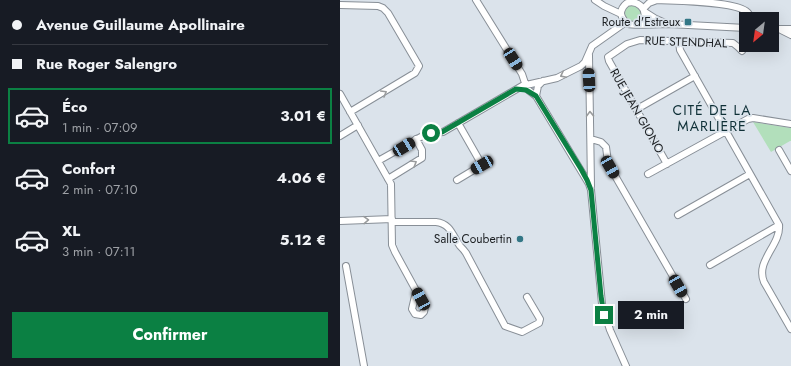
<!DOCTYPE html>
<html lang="fr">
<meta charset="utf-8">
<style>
:root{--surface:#171b24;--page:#20242c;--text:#f1f3f6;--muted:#9ea1a6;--line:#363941;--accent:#0b8043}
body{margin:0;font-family:Jost,sans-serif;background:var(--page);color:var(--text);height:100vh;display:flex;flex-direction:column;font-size:15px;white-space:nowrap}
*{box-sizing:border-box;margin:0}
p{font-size:13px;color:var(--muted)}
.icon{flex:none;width:22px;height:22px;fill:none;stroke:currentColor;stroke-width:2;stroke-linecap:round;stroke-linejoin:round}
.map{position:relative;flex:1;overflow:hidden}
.sheet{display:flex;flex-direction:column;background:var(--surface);width:340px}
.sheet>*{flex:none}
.guide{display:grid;align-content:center;height:88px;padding:0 12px;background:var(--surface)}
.needle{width:26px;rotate:209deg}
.fabs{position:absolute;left:399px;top:12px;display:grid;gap:8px}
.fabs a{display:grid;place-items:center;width:40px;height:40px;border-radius:0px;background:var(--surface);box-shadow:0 4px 16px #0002;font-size:20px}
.end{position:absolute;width:18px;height:18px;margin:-9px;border:5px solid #0b8043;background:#fff;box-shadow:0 0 0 2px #fff}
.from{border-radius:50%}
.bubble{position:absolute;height:28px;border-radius:0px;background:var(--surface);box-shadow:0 4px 16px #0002;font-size:13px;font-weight:700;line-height:28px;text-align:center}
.car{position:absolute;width:12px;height:24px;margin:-12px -6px;border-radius:5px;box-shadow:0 0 3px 1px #0007;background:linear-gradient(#222 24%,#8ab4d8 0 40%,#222 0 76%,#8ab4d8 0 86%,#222 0)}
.guide b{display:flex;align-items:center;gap:14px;height:38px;font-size:15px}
.guide b+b{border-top:1px solid var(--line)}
.guide i{width:10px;height:10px;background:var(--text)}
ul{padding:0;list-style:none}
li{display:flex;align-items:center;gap:12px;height:56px;margin:0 8px 6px;padding:0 4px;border:2px solid transparent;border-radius:0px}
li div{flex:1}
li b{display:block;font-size:15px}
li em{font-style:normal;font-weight:700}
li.current{border-color:var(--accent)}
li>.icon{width:36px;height:36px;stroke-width:1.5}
.primary-button{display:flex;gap:8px;margin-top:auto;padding:8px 12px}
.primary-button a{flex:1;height:46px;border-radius:0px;background:var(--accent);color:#fff;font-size:16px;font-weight:700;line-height:46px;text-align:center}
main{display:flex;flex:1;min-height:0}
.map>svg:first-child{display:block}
.green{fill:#b2dfbb}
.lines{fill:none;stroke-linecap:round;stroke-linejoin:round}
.minor-casing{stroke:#888f97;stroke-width:8}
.minor{stroke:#fff;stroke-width:6}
.oneway{stroke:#999b9c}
.route{stroke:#0b8043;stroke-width:5}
.poi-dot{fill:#337786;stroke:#dbe3eb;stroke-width:1.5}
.labels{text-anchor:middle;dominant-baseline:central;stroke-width:3.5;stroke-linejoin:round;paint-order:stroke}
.poi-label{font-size:12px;fill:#1d2023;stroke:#dbe3eb;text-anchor:end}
.street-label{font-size:12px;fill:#1d2023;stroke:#dbe3eb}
.quarter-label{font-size:14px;letter-spacing:1px;fill:#0f3037;stroke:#dbe3eb}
</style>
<main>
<section class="sheet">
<div class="guide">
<b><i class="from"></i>Avenue Guillaume Apollinaire</b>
<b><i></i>Rue Roger Salengro</b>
</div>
<ul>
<li class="current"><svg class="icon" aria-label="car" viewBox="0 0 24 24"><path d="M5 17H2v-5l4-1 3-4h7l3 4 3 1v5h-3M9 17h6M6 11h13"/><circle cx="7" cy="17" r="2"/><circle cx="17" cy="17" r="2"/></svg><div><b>Éco</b><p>1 min · 07:09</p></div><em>3.01 €</em></li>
<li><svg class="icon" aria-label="car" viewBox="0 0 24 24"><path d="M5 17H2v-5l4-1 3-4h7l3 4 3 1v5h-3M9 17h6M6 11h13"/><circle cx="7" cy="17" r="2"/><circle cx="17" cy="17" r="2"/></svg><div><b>Confort</b><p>2 min · 07:10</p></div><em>4.06 €</em></li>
<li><svg class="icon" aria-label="car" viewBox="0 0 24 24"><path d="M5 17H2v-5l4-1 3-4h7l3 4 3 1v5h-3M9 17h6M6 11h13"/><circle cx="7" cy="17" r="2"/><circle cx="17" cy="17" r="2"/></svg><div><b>XL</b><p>3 min · 07:11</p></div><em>5.12 €</em></li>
</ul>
<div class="primary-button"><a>Confirmer</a></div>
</section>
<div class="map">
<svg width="451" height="366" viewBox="0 0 451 366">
<rect width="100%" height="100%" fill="#dbe3eb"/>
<path class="green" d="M285 13a8 8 0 1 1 16 0a8 8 0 1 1-16 0Z
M 413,122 L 451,128 L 451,141 L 450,141 L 431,152 Z"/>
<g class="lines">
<defs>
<path id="minor" d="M 136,0 L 182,74 L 187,89 L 196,96 L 249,184 L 251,190 L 262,304 L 270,330 L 286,366
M 255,0 L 264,6 L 281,14
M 0,5 L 38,6 L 43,8 L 48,13 L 79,66 L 75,73 L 10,112
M 304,8 L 309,3 L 317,0 C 336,1 391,1 406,11 C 409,13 410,15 410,19
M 305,12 L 316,19 L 325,23
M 297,24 L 304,18 C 307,8 297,0 287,3 C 283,6 281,10 281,14 C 282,18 285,22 288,24 C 294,26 321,24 329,24 L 406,28
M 432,29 L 451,29
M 441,30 L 451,35
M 339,41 L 340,50 L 439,225
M 249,55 L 251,186
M 0,94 L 51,184 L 52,245 L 55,252 L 85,307 L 84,312 L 81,315 L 75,314 L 72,309 L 76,292
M 196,96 L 198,86 L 203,81
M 297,109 L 355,76
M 0,136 L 18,125
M 251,139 L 261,142 L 266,147 L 268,162 L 270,167 L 346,299
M 439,150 L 451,171
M 38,161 L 86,134 L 103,132 L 182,86 L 217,78 L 241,66 L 245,62 L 252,46 L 286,22
M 327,164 L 269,61 L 268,57 L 287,44 L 300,40 L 393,43 L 398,47 L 402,51
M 308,174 L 408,119 L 413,118 L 451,124
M 48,179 L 82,158 L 82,150 L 76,139
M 117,180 L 142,165 L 118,123
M 338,215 L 410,174
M 0,221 L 52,219
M 52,222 L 96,222 C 111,224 112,235 120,246 C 122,248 124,250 126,253 L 165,326 L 182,332 L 199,323 L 200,319 L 187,297
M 439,225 C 441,245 415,261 424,282 L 451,329
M 370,265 L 439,225
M 6,266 L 24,366"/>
</defs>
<use href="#minor" class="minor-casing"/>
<use href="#minor" class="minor"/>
</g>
<defs><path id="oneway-chevron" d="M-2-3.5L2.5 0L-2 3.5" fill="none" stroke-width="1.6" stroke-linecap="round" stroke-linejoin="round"/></defs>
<g class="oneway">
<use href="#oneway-chevron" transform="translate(223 75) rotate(153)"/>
<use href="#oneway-chevron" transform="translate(44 93) rotate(-30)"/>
<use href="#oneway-chevron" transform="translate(250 114) rotate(-92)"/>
<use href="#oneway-chevron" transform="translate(74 163) rotate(-31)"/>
<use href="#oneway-chevron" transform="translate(26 220) rotate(-1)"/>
</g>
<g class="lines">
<path class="route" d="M 91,133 L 102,132 L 176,89 L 186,90 L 196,96 L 241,169 L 247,180 L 251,190 L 261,296 L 264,315"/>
</g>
<g class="poi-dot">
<rect x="344" y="18" width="8" height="8" rx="2"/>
<circle cx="180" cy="239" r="4"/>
</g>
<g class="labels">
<g class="poi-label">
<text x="340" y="22">Route d'Estreux</text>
<text x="172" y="239">Salle Coubertin</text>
</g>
<g class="street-label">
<text transform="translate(346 42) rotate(2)">RUE STENDHAL</text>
<text transform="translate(297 111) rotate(60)">RUE JEAN GIONO</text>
</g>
<g class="quarter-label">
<text x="372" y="110">CITÉ DE LA<tspan x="372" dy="16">MARLIÈRE</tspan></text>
</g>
</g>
</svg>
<div class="fabs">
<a><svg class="needle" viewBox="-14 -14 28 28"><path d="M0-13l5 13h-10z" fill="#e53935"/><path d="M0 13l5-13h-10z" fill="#9ea1a6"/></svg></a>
</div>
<i class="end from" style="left:91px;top:133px"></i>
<i class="end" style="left:264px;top:315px"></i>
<div class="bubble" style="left:278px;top:301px;width:66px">2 min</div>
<i class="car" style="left:173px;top:59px;rotate:148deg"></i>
<i class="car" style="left:249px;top:80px;rotate:357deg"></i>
<i class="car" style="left:64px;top:147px;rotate:59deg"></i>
<i class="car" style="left:142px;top:165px;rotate:240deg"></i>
<i class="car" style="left:270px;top:167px;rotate:150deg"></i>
<i class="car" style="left:338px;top:286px;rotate:150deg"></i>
<i class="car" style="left:81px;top:299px;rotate:331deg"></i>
</div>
</main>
